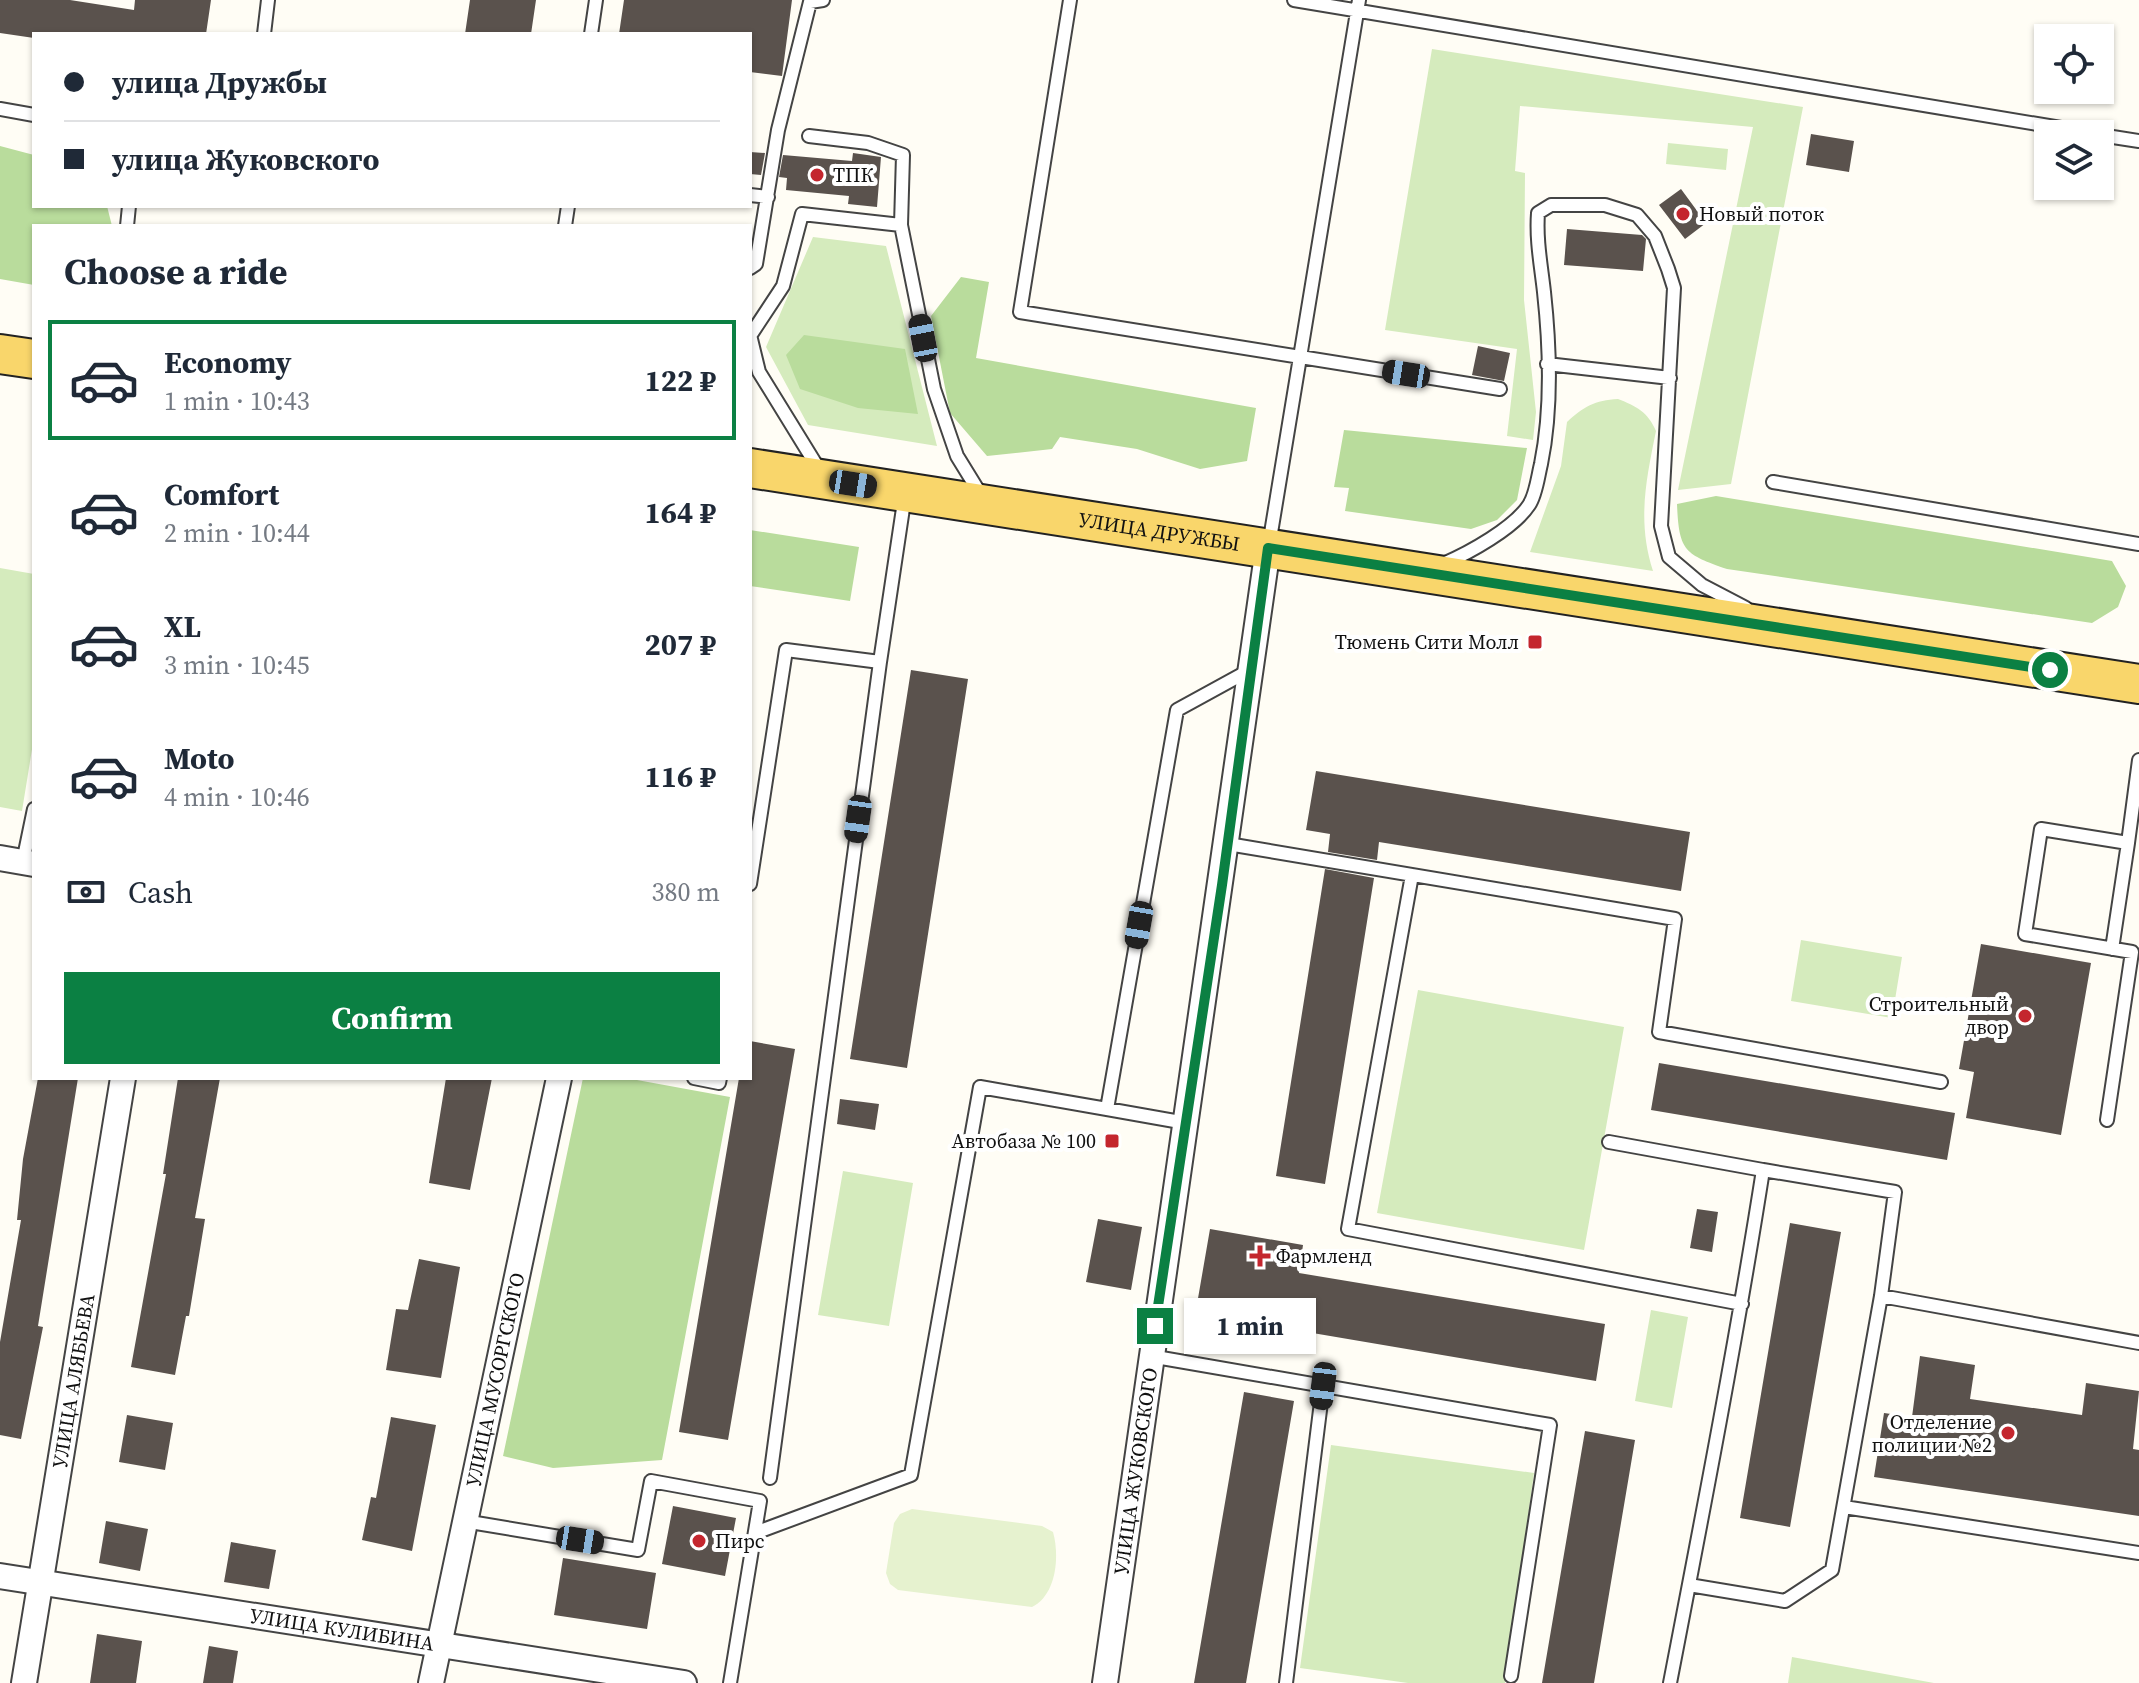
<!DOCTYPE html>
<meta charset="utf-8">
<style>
:root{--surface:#fff;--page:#f2f2f3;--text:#1f2937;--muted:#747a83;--line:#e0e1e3;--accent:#0b8043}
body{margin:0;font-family:"Source Serif 4",serif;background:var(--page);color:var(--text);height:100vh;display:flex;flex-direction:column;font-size:30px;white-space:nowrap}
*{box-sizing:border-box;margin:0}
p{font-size:26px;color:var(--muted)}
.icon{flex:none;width:44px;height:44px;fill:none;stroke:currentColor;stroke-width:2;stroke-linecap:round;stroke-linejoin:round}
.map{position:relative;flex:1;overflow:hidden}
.side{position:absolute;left:32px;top:224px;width:720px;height:856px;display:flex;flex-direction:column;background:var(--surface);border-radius:0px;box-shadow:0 2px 6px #0004}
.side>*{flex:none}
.top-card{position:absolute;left:32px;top:32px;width:720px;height:176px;border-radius:0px;box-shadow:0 2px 6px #0004;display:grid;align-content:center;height:176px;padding:0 32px;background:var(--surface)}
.fabs{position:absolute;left:2034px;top:24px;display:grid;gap:16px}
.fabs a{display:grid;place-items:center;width:80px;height:80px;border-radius:0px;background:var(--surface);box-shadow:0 2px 6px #0004;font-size:40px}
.end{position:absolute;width:36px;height:36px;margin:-18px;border:10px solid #0b8043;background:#fff;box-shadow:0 0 0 4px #fff}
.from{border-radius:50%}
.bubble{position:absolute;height:56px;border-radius:0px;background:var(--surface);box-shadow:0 2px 6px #0004;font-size:26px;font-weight:700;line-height:56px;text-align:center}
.car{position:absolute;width:24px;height:48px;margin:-24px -12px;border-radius:10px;box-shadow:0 0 6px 2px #0007;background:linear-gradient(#222 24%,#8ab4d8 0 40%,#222 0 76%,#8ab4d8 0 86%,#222 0)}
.top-card b{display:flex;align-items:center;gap:28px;height:76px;font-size:30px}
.top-card b+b{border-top:2px solid var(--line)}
.top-card i{width:20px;height:20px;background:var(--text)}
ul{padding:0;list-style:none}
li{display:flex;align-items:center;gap:24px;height:120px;margin:0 16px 12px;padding:0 16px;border:4px solid transparent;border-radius:0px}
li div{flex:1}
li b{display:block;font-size:30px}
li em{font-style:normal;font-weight:700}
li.on{border-color:var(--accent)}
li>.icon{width:72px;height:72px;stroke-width:1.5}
h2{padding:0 32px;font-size:36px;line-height:96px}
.pay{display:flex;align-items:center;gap:20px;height:88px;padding:0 32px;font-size:30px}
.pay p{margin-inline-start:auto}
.primary-button{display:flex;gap:16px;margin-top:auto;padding:16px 32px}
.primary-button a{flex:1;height:92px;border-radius:0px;background:var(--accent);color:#fff;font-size:32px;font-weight:700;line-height:92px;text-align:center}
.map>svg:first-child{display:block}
.green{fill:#d5ebbd}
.forest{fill:#b9dc9c}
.pitch{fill:#e6f2cf}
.building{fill:#5a524d}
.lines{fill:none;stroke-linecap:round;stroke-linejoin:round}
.lane-casing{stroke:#444;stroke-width:16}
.street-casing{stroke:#444;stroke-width:28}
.primary-casing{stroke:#222;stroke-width:42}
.lane{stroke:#fff;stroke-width:12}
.street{stroke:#fff;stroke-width:24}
.primary{stroke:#f9d66b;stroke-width:38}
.route{stroke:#0b8043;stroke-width:10}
.poi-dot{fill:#c4262e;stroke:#fff;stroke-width:3}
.labels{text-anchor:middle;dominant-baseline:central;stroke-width:8;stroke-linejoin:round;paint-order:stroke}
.poi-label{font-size:20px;fill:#111;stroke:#fff;text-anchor:start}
.street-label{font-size:20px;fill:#111;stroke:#fff}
</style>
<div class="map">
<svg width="2139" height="1683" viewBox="0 0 2139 1683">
<rect width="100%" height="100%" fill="#fffdf5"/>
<path class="green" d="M 1432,49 L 1803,107 L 1731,484 L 1678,490 L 1753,127 L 1520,106 L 1515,171 L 1525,173 L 1524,300 L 1536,412 L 1533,440 L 1507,436 L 1517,349 L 1385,330 Z
M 1668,143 L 1728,149 L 1726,170 L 1666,164 Z
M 813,237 L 886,246 L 937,446 L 808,425 L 766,347 Z
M 1618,399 C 1636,406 1648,412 1656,431 C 1646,480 1637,522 1653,571 L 1530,552 L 1561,466 L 1567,422 C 1583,407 1595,400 1618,399 Z
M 0,568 L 34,574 L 34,737 L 22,811 L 0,807 Z
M 1801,940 L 1902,957 L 1892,1018 L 1791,1001 Z
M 1418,990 L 1624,1027 L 1584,1250 L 1377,1213 Z
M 843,1171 L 913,1183 L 889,1326 L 818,1315 Z
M 1651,1310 L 1688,1317 L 1672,1408 L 1635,1401 Z
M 1331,1445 L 1534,1473 L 1505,1683 L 1408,1683 L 1300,1668 Z
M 1792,1657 L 1934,1683 L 1788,1683 Z"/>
<path class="forest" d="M 0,146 L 34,155 L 34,206 L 107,206 L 112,226 L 34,226 L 34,285 L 0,279 Z
M 961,277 L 989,282 L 976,358 L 1256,408 L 1247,461 L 1200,469 L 1137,449 L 1060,437 L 1052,449 L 987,456 L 950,413 L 931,316 Z
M 804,335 L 905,349 L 918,414 L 858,408 L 800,389 L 786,355 Z
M 1344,430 L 1527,448 L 1517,500 L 1497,520 L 1471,529 L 1345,511 L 1349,488 L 1334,487 Z
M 1716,496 L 2112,561 L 2126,586 L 2118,607 L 2092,623 L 1727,569 C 1684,554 1679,551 1677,504 Z
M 750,530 L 859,547 L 850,601 L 750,586 Z
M 583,1078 L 626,1078 L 730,1097 L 662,1460 L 553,1468 L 503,1456 Z"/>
<path class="pitch" d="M 912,1509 L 1042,1526 L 1053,1532 C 1060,1557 1056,1595 1032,1607 L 898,1590 L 890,1584 L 886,1573 L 894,1523 L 900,1514 Z"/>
<path class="building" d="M 0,0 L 70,0 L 134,10 L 135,0 L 211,0 L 206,34 L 34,34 L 34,38 L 0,33 Z
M 470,0 L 536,0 L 531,34 L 465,34 Z
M 624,0 L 792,0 L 782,76 L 750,72 L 750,34 L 619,34 Z
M 1811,134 L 1854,141 L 1849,172 L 1806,165 Z
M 750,152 L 765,153 L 761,175 L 750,174 Z
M 853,153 L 881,157 L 877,207 L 848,204 L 849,196 L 786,190 L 787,178 L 779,177 L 783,155 L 852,161 Z
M 1681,189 L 1706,223 L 1685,239 L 1659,205 Z
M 1567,229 L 1642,235 L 1646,239 L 1643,271 L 1564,265 Z
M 1478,346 L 1510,353 L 1504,381 L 1472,375 Z
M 911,670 L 968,679 L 907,1068 L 850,1059 Z
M 1316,771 L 1690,832 L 1681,891 L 1379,842 L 1377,860 L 1328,852 L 1330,834 L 1306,830 Z
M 1325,869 L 1374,878 L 1325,1184 L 1276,1176 Z
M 1981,944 L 2091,963 L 2061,1135 L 1966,1118 L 1974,1072 L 1959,1069 Z
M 750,1041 L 795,1049 L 728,1440 L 679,1432 L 739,1078 L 750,1078 Z
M 1659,1063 L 1955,1113 L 1947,1160 L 1651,1110 Z
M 38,1078 L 78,1078 L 38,1326 L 43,1327 L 21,1439 L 0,1435 L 0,1342 L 21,1220 L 17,1220 L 23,1159 Z
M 178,1078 L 220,1078 L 195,1218 L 205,1219 L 189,1316 L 186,1316 L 175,1375 L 131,1367 L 166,1174 L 163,1174 Z
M 446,1078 L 492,1078 L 470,1190 L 429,1183 Z
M 840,1099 L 879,1104 L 875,1130 L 837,1124 Z
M 1697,1209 L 1718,1212 L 1712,1252 L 1690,1248 Z
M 1098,1219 L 1142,1227 L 1131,1290 L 1086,1282 Z
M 1790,1223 L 1841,1232 L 1790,1527 L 1740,1518 Z
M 1210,1229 L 1303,1245 L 1299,1273 L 1605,1324 L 1596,1381 L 1289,1329 L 1286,1349 L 1192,1333 Z
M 419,1259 L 460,1267 L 441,1378 L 386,1370 L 396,1309 L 408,1310 Z
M 1920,1356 L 1975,1365 L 1970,1399 L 2082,1415 L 2086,1383 L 2139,1391 L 2133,1449 L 2139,1450 L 2139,1516 L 1874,1477 L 1884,1413 L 1912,1417 Z
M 1244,1392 L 1294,1401 L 1246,1683 L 1194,1683 Z
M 127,1415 L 173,1423 L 165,1470 L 119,1462 Z
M 391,1417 L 436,1425 L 412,1551 L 362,1540 L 371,1497 L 376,1498 Z
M 1585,1431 L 1635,1440 L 1594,1683 L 1542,1683 Z
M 673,1506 L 736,1518 L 725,1576 L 662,1564 Z
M 106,1521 L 148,1529 L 140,1571 L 99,1563 Z
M 231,1542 L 276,1550 L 269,1589 L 224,1582 Z
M 563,1558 L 656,1573 L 647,1629 L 554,1615 Z
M 97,1634 L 142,1641 L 136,1683 L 90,1683 Z
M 209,1646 L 238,1651 L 233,1683 L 203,1683 Z"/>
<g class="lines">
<defs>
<path id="lane" d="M 1070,0 L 1020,312 L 1500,389
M 1294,0 L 2097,134
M 264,34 L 268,0
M 591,34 L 596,0
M 0,109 L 34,115
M 2100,135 L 2139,141
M 809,136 L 868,143 L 903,155 L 901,225 L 934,389 L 957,456 L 981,495
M 750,195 L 768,197
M 127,226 L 129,206
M 565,226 L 568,206
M 750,268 L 756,264 L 778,130 L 810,2 L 823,0
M 750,335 L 759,372 L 820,471
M 750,336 L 783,286 L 802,214 L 901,225
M 1547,364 L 1670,378
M 1773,482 L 2139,544
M 1269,545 L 1359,0
M 1443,564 C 1469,553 1514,528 1529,505 C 1536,495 1538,476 1541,464 C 1552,410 1550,347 1544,292 C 1541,265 1536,240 1538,213 L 1551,205 L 1605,205 L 1637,215 L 1655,236 L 1668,269 L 1674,288 L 1661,526 L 1669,557 L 1702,585 L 1746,608
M 1228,844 L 1675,919 L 1659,1032 L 1941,1082
M 23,862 L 34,809
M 1412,875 L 1348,1229 L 1742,1304
M 750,884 L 786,650 L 880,662 L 905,495
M 2112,949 L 2128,843
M 694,1078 L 719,1083 L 720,1078
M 2107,1120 L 2132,952 L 2025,934 L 2041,829 L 2128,843 L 2139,760
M 1186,1123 L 1107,1109 L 1177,710 L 1250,670
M 1609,1142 L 1763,1170
M 1881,1296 L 2139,1343
M 1150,1356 L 1550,1425 L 1511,1676
M 770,1478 L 880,662
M 1844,1507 L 2139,1553
M 464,1521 L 638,1550 L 651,1481 L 760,1501 L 730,1683
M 755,1533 L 911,1475 L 980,1087 L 1107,1109
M 1286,1683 L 1323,1386
M 1670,1683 C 1703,1512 1736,1342 1763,1170 L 1895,1192 L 1881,1296 L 1832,1570 L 1785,1601 L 1689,1585"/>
<g id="street">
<path d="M 0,858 L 34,864"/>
<path id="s1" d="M 0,1576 L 684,1683"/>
<path id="s2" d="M 24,1683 L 123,1078"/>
<path id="s3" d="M 431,1683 L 559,1078"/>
<path id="s4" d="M 1105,1683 L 1268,548"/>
</g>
<g id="primary">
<path d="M 0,354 L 34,359"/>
<path id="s5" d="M 750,468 L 2139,684"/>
</g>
</defs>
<use href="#lane" class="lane-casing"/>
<use href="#street" class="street-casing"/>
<use href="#primary" class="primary-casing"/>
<use href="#lane" class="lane"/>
<use href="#street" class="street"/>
<use href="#primary" class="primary"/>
</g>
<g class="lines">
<path class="route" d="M 1155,1326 L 1222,885 L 1268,548 L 2050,670"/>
</g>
<g class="poi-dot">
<circle cx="817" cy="175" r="8"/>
<circle cx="1683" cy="214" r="8"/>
<rect x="1527" y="634" width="16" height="16" rx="4"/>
<circle cx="2025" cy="1016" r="8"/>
<rect x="1104" y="1133" width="16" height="16" rx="4"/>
<path d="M1256 1244h8v8h8v8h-8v8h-8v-8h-8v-8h8z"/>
<circle cx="2008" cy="1433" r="8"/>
<circle cx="699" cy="1541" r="8"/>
</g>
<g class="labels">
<g class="poi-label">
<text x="833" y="175">ТПК</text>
<text x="1699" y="214">Новый поток</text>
<text x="1519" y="642" text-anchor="end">Тюмень Сити Молл</text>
<text x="2009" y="1004" text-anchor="end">Строительный<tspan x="2009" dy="23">двор</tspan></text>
<text x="1096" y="1141" text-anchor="end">Автобаза № 100</text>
<text x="1276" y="1256">Фармленд</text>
<text x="1992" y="1422" text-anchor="end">Отделение<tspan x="1992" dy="23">полиции №2</tspan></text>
<text x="715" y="1541">Пирс</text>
</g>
<g class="street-label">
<text stroke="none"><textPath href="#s5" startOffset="414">УЛИЦА ДРУЖБЫ</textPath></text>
<text stroke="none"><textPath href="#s2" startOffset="306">УЛИЦА АЛЯБЬЕВА</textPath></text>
<text stroke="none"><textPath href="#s3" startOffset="310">УЛИЦА МУСОРГСКОГО</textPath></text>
<text stroke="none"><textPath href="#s4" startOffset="214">УЛИЦА ЖУКОВСКОГО</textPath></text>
<text stroke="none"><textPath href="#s1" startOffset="346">УЛИЦА КУЛИБИНА</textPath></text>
</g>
</g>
</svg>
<div class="fabs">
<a><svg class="icon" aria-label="locate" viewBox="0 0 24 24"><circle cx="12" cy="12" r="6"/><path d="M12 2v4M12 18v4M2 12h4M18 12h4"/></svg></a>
<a><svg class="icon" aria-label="layers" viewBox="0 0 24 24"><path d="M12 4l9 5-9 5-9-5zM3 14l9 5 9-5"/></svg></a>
</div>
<i class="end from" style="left:2050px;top:670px"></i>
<i class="end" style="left:1155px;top:1326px"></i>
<div class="bubble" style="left:1184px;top:1298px;width:132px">1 min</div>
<i class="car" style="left:923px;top:338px;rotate:349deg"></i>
<i class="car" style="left:1406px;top:374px;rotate:279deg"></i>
<i class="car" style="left:853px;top:484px;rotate:99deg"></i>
<i class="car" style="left:858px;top:819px;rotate:188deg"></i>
<i class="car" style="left:1139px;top:925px;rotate:190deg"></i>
<i class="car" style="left:1323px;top:1386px;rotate:187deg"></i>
<i class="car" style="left:580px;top:1540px;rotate:99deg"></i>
<div class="top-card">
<b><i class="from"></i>улица Дружбы</b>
<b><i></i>улица Жуковского</b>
</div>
<section class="side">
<h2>Choose a ride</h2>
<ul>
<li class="on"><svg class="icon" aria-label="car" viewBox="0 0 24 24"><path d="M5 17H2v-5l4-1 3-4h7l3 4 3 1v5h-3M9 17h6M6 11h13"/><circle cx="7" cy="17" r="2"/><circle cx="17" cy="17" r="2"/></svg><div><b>Economy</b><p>1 min · 10:43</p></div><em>122 ₽</em></li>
<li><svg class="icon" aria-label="car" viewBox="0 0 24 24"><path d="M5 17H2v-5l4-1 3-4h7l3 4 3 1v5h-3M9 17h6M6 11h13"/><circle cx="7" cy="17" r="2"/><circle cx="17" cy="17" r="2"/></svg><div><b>Comfort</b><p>2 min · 10:44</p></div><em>164 ₽</em></li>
<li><svg class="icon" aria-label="car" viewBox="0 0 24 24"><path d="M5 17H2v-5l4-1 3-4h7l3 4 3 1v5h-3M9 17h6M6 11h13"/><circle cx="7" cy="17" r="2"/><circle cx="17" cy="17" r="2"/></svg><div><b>XL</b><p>3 min · 10:45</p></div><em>207 ₽</em></li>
<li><svg class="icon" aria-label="car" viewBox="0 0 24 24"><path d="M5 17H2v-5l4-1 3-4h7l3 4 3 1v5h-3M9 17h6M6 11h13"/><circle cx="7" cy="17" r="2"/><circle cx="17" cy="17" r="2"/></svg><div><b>Moto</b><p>4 min · 10:46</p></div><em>116 ₽</em></li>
</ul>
<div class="pay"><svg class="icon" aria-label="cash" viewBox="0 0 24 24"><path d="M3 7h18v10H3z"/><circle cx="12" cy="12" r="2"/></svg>Cash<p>380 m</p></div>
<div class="primary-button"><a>Confirm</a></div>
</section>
</div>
